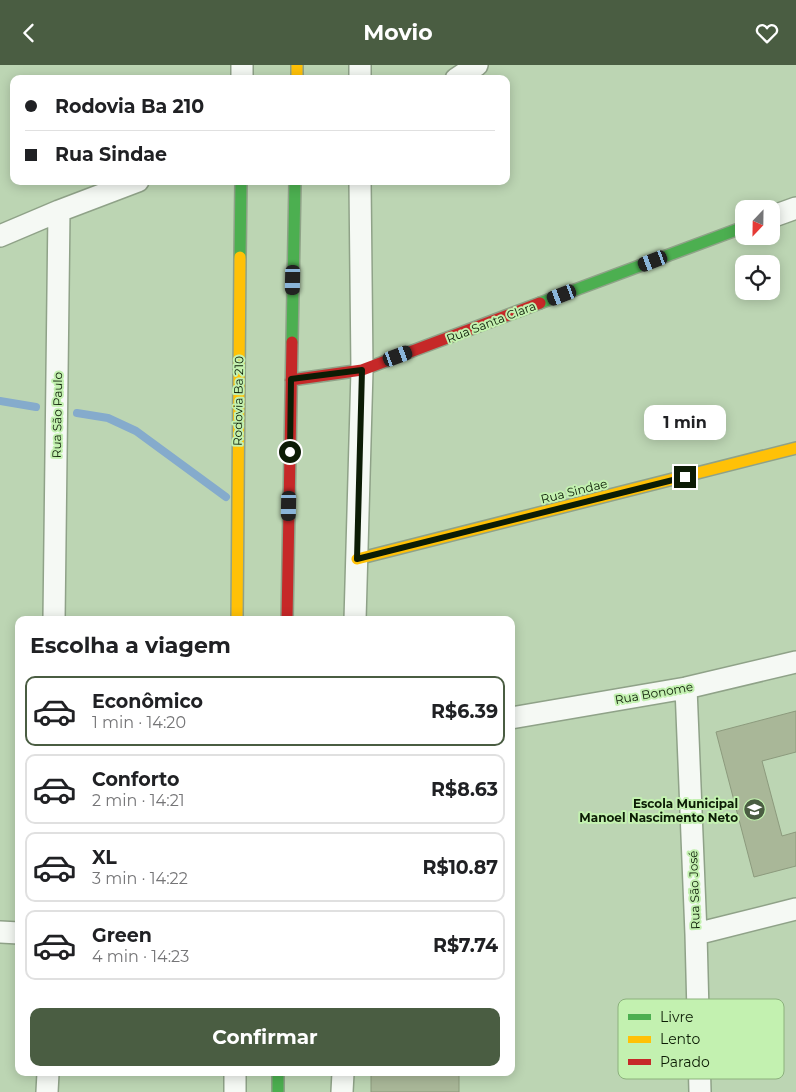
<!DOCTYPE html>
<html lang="pt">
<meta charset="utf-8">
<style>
:root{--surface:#fff;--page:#f2f2f2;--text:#202124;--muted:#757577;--line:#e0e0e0;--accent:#4a5d42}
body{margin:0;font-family:Montserrat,sans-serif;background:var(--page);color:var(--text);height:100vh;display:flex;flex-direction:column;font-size:19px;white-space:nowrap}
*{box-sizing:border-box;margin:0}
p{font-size:16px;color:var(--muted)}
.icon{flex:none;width:28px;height:28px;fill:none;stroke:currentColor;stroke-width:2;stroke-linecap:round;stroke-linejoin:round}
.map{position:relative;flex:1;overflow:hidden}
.details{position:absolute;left:15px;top:551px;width:500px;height:460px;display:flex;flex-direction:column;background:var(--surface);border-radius:10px;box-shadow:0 2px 12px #0003}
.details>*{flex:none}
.top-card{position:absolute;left:10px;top:10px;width:500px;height:110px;border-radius:10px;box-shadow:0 2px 12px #0003;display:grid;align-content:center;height:110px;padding:0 15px;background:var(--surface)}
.needle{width:32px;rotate:202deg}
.controls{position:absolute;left:735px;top:135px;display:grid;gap:10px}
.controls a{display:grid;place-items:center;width:45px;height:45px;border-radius:10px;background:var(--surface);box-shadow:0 2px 12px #0003;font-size:25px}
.end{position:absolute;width:22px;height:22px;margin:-11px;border:6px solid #0c1c05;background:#fff;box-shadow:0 0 0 2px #fff}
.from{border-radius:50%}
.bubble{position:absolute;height:35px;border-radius:10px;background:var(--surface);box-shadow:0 2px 12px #0003;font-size:16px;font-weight:700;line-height:35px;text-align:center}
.car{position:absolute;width:15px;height:30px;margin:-15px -8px;border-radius:6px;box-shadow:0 0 4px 1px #0007;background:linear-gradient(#222 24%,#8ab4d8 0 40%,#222 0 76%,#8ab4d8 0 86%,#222 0)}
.top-card b{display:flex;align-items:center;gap:18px;height:48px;font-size:19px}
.top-card b+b{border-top:1px solid var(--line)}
.top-card i{width:12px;height:12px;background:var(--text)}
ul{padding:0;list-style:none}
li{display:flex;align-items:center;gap:15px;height:70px;margin:0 10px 8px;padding:0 5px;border:2px solid var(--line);border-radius:10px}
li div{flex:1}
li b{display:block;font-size:19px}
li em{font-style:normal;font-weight:700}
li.current{border-color:var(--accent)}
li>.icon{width:45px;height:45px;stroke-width:1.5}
h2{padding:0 15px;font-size:22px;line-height:60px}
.primary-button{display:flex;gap:10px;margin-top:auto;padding:10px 15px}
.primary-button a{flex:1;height:58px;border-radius:10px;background:var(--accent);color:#fff;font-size:20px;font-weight:700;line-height:58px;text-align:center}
header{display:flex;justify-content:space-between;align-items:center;height:65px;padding:0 15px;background:var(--accent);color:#fff;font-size:22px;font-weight:700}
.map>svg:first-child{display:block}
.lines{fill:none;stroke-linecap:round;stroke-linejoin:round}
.stream{stroke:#85abcc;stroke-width:8}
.building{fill:#a9b798;stroke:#8c9a7d}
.street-casing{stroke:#8fa288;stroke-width:24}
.fast-casing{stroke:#8fa288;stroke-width:14}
.slow-casing{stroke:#8fa288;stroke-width:14}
.jam-casing{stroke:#8fa288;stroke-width:14}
.street{stroke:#f5f9f4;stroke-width:21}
.fast{stroke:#4caf50;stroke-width:11}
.slow{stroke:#ffc107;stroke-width:11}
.jam{stroke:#c62828;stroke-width:11}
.route{stroke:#0c1c05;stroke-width:6}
.labels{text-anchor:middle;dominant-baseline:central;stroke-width:4;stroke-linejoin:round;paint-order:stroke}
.street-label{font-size:12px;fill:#0c1c05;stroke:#c3f1b0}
.poi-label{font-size:12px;font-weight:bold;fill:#0c1c05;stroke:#c3f1b0;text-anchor:end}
.key{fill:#c3f1b0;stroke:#8cb17d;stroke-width:1}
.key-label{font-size:14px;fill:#0c1c05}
</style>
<header><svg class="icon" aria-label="back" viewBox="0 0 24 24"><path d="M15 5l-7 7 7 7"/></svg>Movio<svg class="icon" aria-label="heart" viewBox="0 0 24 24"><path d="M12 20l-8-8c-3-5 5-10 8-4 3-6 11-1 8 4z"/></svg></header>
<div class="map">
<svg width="796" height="1027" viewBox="0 0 796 1027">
<rect width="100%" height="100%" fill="#bcd5b3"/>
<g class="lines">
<path class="stream" d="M 0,336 L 36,342
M 77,348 L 108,353 L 136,366 L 226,432"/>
</g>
<path class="building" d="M 796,646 L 796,687 L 762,696 L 782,771 L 796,767 L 796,801 L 754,812 L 716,667 Z
M 371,1008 L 459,1008 L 459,1027 L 371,1027 Z"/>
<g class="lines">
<defs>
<path id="street" d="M 242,14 L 242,0
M 360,14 L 360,0
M 456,14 L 477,0
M 771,152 L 796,143
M 0,171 L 59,146 L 138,116
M 54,555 L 59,146
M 355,555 L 362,305 L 360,116
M 686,623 L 696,869 L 700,1027
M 511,653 L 686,623 L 796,597
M 0,867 L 19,868
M 696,869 L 796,844
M 47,1027 L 48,1008
M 235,1027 L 235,1008
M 342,1027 L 343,1008"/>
<path id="fast" d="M 240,192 L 241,116
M 540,238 L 744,162
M 292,277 L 295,116
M 278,1008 L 278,1027"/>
<path id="slow" d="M 297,0 L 297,14
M 357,494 L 796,383
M 237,555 L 240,192"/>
<path id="jam" d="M 291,315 L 362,305 L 540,238
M 287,555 L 292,277"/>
</defs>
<use href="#street" class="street-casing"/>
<use href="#fast" class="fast-casing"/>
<use href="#slow" class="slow-casing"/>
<use href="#jam" class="jam-casing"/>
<use href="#street" class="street"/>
<use href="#fast" class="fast"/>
<use href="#slow" class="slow"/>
<use href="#jam" class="jam"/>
</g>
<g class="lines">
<path class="route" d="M 290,387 L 291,314 L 362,305 L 357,494 L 685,412"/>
</g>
<defs>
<symbol id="school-disc" viewBox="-11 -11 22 22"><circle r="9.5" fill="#4a5d42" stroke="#c3f1b0"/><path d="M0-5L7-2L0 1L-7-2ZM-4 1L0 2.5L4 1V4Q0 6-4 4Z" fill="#fff"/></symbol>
</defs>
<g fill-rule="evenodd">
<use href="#school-disc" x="742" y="732" width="25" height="25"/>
</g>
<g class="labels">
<g class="street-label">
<text transform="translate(491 257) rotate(-21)">Rua Santa Clara</text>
<text transform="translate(238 336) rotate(-89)">Rodovia Ba 210</text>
<text transform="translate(57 350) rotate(-89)">Rua São Paulo</text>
<text transform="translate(574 426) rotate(-14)">Rua Sindae</text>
<text transform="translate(654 628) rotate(-10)">Rua Bonome</text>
<text transform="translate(694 825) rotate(-92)">Rua São José</text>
</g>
<g class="poi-label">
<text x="738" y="738">Escola Municipal<tspan x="738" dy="14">Manoel Nascimento Neto</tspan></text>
</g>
</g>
<rect x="618" y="934" width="166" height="80" rx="8" class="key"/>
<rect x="628" y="949" width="23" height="6" fill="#4caf50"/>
<rect x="628" y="971" width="23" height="7" fill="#ffc107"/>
<rect x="628" y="994" width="23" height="6" fill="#c62828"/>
<g class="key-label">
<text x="660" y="957">Livre</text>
<text x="660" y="979">Lento</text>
<text x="660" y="1002">Parado</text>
</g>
</svg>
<div class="controls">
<a><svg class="needle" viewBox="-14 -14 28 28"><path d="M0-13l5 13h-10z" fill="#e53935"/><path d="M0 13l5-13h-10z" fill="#757577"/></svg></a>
<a><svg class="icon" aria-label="locate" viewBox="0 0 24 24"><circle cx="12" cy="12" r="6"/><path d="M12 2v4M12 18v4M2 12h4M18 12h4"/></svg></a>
</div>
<i class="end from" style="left:290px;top:387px"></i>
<i class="end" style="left:685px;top:412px"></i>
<div class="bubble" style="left:644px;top:340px;width:82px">1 min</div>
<i class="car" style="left:653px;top:196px;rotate:249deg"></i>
<i class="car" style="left:293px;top:215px;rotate:181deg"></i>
<i class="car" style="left:562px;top:230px;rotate:249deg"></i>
<i class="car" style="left:398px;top:291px;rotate:70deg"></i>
<i class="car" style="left:289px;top:441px;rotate:181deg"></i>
<div class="top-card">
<b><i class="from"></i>Rodovia Ba 210</b>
<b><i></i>Rua Sindae</b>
</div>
<section class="details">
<h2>Escolha a viagem</h2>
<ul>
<li class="current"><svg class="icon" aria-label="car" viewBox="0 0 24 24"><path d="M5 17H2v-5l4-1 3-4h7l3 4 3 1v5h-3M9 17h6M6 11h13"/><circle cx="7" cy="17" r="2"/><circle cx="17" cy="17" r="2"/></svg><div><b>Econômico</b><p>1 min · 14:20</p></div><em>R$6.39</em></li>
<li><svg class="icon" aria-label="car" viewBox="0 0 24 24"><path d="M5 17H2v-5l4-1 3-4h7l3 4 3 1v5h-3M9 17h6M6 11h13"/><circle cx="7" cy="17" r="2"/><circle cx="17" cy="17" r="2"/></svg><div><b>Conforto</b><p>2 min · 14:21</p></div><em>R$8.63</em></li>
<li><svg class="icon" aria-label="car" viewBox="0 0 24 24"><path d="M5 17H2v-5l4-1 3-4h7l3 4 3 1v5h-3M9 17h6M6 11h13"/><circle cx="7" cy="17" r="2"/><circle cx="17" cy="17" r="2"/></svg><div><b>XL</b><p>3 min · 14:22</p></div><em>R$10.87</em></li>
<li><svg class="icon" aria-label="car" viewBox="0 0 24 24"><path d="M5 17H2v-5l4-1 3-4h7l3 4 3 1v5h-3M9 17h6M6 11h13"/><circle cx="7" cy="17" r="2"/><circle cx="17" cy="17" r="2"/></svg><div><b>Green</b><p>4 min · 14:23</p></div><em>R$7.74</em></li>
</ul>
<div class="primary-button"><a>Confirmar</a></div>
</section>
</div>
